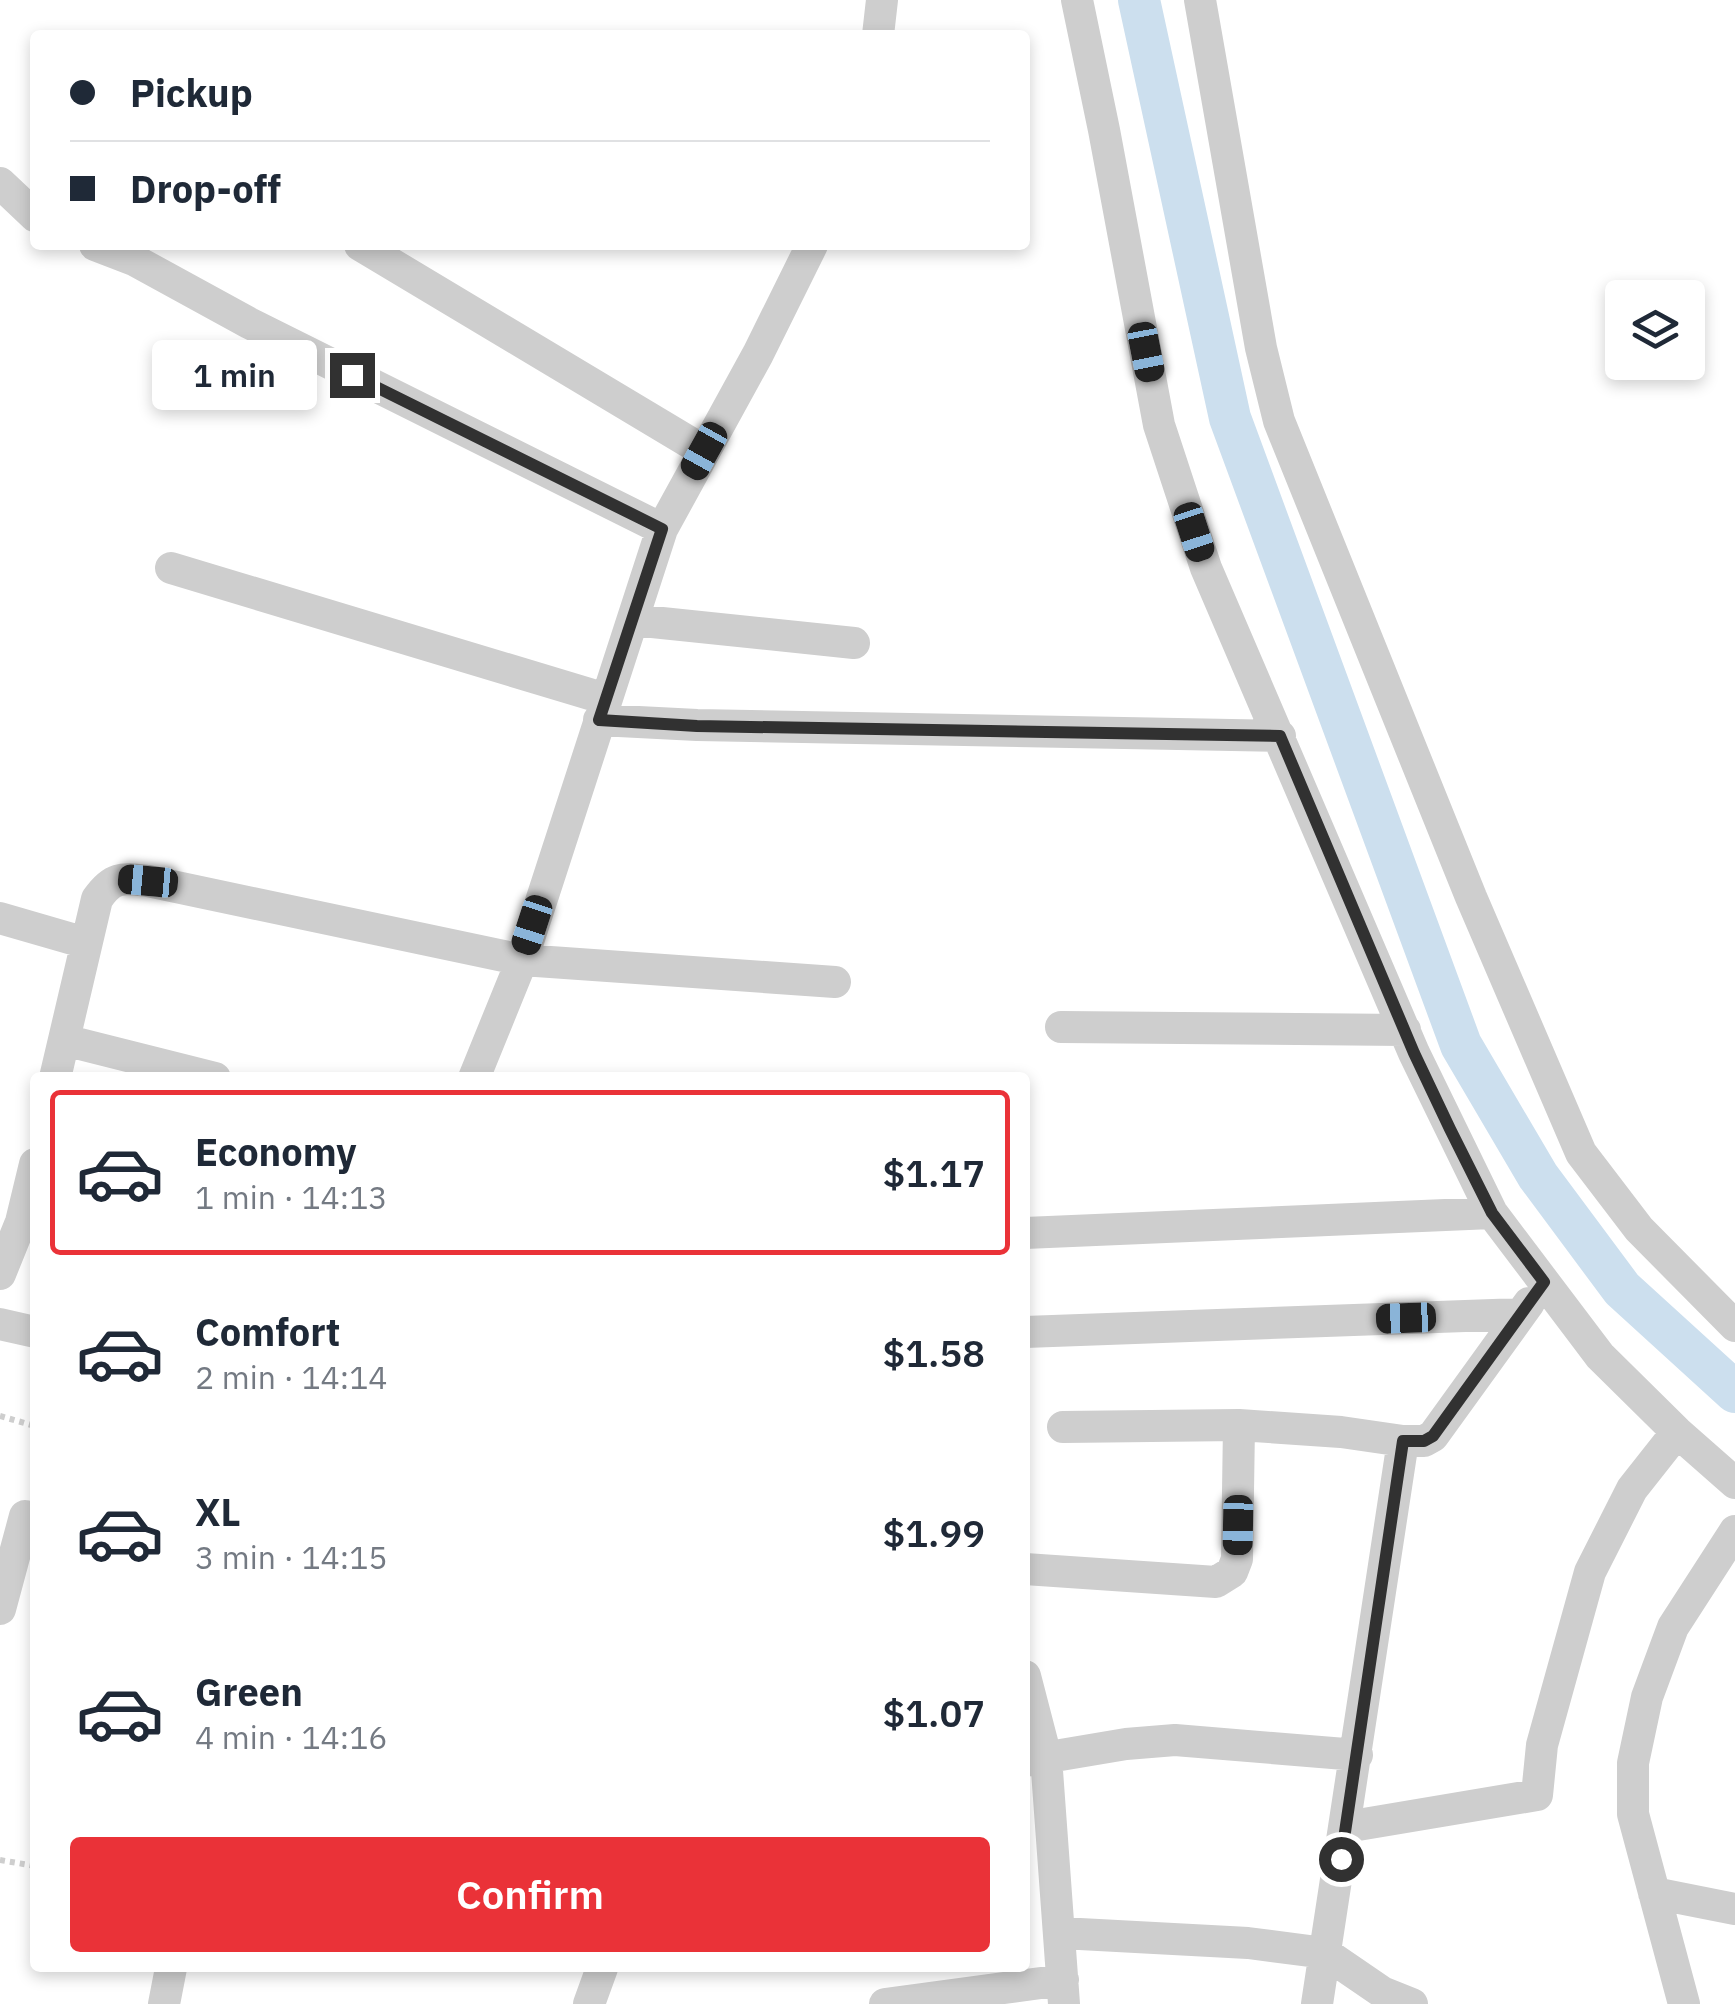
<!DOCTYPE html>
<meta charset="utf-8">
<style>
:root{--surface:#fff;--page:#f2f2f3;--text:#1f2937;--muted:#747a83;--line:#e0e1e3;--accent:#ea3238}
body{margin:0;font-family:"IBM Plex Sans",sans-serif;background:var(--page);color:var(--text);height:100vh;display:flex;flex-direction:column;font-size:38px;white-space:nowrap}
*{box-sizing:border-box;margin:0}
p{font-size:32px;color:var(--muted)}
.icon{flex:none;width:55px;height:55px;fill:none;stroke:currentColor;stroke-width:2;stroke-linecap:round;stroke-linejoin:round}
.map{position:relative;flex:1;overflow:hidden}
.details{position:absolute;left:30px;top:1072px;width:1000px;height:900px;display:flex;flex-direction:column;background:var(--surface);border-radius:10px;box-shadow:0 5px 15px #0003}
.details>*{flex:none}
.banner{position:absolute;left:30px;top:30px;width:1000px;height:220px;border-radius:10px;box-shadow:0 5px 15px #0003;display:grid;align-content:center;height:220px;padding:0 40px;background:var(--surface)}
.tools{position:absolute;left:1605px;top:280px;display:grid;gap:20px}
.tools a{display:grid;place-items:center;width:100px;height:100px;border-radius:10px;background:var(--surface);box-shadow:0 5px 15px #0003;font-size:50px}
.end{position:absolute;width:45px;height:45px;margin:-22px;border:12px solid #313131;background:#fff;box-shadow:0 0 0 5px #fff}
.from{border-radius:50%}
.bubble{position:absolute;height:70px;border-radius:10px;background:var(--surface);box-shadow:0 5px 15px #0003;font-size:32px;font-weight:600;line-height:70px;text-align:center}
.car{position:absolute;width:30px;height:60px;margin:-30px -15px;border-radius:12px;box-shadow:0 0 8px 2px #0007;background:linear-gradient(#222 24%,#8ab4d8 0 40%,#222 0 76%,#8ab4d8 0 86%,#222 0)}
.banner b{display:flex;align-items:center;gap:35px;height:95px;font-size:38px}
.banner b+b{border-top:2px solid var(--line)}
.banner i{width:25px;height:25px;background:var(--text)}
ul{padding:18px 0 0;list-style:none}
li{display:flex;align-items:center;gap:30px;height:165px;margin:0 20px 15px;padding:0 20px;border:5px solid transparent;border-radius:10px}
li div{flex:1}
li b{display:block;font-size:38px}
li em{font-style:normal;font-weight:600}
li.on{border-color:var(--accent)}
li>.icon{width:90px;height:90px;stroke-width:1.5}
.action{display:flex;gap:20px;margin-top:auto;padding:20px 40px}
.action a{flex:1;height:115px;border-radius:10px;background:var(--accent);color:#fff;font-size:40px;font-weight:600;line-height:115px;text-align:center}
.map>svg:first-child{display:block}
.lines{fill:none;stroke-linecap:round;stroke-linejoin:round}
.canal{stroke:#ccdfee;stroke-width:42}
.path{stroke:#cecece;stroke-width:6;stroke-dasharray:5 5;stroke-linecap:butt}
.minor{stroke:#cecece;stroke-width:32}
.route{stroke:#313131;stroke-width:12}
</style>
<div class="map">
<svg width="1735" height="2004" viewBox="0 0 1735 2004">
<rect width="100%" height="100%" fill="#fff"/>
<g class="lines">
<path class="canal" d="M 1139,0 L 1230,418 L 1461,1045 L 1538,1176 L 1622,1289 L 1735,1392"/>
<path class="path" d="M 0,1416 L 35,1426
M 0,1860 L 35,1866"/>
<path class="minor" d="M 1077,0 L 1104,130 L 1159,425 L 1206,568 L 1414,1053 L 1492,1213 L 1600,1356 L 1677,1432 L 1735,1483
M 1200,0 L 1261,348 L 1279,421 L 1471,897 L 1581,1153 L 1639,1229 L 1735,1326
M 878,35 L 882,0
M 0,183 L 35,216
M 95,245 L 134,260 L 249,323 L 662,529 L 522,960 L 474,1078
M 360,245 L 704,451
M 662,529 L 758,354 L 812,245
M 171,568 L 606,699
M 633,620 L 854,643
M 599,720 L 697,725 L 1280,736
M 0,918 L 86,943
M 1061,1027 L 1405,1030
M 64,1040 L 215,1078
M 55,1078 L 97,899 C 113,876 122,878 148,881 L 522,960 L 835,982
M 1025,1233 L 1492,1213
M 0,1274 L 21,1222 L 35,1164
M 0,1324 L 35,1332
M 1025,1332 L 1521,1314
M 1063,1427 L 1239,1425 L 1341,1432 L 1403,1441 L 1317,2004
M 1403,1441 L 1424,1441 L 1433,1436 L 1529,1303
M 1025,1569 L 1216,1582 L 1232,1572 L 1237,1559 L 1239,1425
M 0,1609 L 25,1516
M 1025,1676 L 1046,1757 L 1064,2004
M 1025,1761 L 1126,1744 L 1175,1740 L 1357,1755
M 1346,1827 L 1537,1795 L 1542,1745 L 1590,1572 L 1632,1489 L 1677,1432
M 1654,1893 L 1735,1909
M 1061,1933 L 1248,1943 L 1325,1953 L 1382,1992 L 1412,2004
M 164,2004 L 171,1968
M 589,2004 L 602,1968
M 885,2004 L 1063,1980
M 1684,2004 L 1633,1814 L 1633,1763 L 1647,1697 L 1673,1627 L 1735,1531"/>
</g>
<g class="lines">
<path class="route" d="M 352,375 L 662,529 L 599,720 L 697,726 L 1280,736 L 1414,1053 L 1450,1129 L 1492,1213 L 1544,1282 L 1433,1436 L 1424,1441 L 1403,1441 L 1341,1859"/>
</g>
</svg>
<div class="tools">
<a><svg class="icon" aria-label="layers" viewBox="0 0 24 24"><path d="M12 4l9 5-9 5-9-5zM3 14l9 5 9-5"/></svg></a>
</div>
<i class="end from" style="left:1341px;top:1859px"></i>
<i class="end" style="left:352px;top:375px"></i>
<div class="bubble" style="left:152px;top:340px;width:165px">1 min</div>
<i class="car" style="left:1146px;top:352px;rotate:169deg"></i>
<i class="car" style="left:704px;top:451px;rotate:209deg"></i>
<i class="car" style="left:1194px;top:532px;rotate:162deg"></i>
<i class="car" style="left:148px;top:881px;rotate:275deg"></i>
<i class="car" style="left:532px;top:925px;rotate:198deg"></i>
<i class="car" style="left:1406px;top:1318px;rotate:268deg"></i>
<i class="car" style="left:1238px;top:1525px;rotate:181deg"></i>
<div class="banner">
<b><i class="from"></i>Pickup</b>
<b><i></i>Drop-off</b>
</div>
<section class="details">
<ul>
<li class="on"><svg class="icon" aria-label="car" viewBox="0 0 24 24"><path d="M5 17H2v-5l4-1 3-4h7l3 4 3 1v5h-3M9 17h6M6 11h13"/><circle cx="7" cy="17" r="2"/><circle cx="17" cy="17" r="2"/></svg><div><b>Economy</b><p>1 min · 14:13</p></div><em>$1.17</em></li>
<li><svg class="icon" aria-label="car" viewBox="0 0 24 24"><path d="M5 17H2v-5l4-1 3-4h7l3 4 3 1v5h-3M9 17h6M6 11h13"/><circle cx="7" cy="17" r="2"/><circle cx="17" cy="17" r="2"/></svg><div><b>Comfort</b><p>2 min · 14:14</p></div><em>$1.58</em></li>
<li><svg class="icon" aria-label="car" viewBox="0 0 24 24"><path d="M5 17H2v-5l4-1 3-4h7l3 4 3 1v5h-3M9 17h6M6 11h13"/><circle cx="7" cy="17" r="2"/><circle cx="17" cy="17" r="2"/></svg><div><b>XL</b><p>3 min · 14:15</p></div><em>$1.99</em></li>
<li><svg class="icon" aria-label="car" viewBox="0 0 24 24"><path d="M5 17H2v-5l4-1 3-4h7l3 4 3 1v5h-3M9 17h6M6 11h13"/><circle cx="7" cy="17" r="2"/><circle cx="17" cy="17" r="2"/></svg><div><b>Green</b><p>4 min · 14:16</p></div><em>$1.07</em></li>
</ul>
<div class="action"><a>Confirm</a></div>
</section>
</div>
